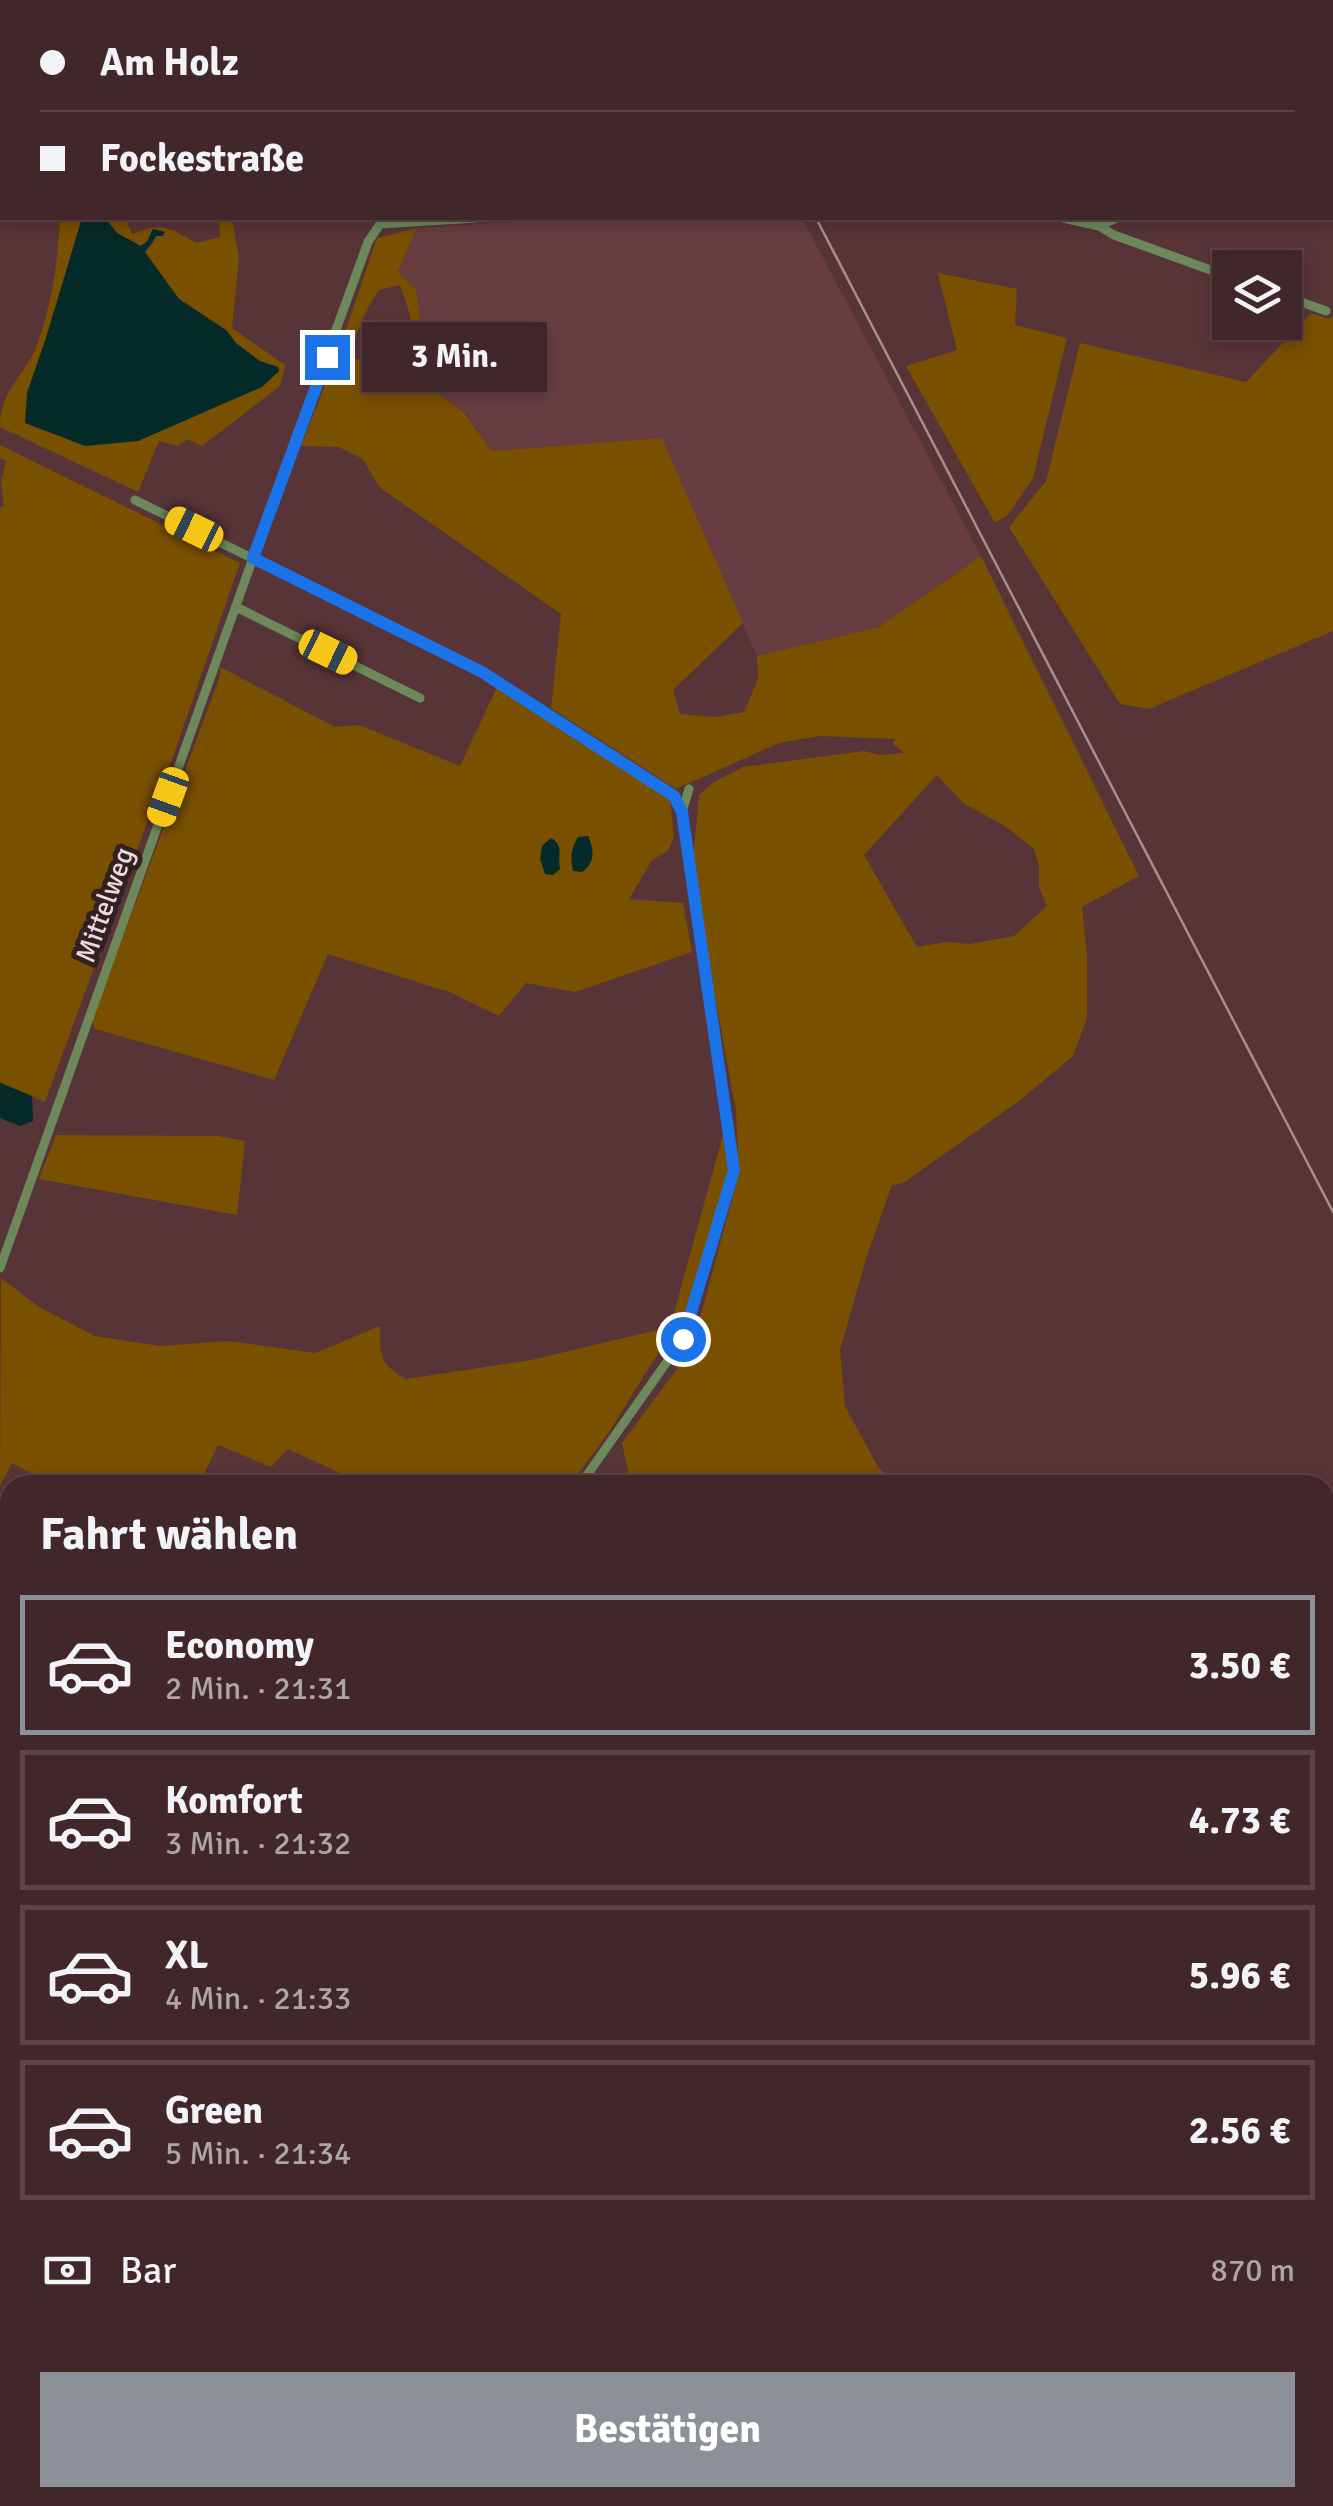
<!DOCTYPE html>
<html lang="de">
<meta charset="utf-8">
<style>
:root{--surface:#41272a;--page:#482f32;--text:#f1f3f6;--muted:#aea5a8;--line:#5a4447;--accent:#8c9099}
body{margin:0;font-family:Signika,sans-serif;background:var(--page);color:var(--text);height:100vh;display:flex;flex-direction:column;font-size:38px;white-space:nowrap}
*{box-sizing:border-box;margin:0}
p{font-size:32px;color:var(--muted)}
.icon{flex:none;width:55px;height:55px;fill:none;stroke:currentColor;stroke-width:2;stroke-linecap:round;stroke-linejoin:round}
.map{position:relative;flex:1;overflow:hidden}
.panel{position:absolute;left:0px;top:1475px;width:1335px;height:1032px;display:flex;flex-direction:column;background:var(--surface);border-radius:30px 30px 0 0;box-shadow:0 5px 15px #0003,0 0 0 2px var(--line)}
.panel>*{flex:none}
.banner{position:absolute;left:0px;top:0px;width:1335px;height:220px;box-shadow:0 5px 15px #0003,0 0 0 2px var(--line);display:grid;align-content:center;height:220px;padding:0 40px;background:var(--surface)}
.fabs{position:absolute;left:1212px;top:250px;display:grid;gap:20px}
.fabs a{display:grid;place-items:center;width:90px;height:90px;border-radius:0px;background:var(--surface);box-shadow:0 5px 15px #0003,0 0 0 2px var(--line);font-size:50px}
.end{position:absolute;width:45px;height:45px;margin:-22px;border:12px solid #1a73e8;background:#fff;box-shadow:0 0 0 5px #fff}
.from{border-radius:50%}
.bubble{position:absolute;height:70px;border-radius:0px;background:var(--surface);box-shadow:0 5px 15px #0003,0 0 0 2px var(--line);font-size:32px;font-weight:800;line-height:70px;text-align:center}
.car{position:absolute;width:30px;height:60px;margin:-30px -15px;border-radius:12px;box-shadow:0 0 8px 2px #0007;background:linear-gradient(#f5c518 24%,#345 0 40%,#f5c518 0 76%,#345 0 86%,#f5c518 0)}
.banner b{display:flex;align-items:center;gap:35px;height:95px;font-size:38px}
.banner b+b{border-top:2px solid var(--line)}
.banner i{width:25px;height:25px;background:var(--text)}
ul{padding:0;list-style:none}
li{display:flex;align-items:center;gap:30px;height:140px;margin:0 20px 15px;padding:0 20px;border:5px solid var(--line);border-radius:0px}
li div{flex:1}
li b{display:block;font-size:38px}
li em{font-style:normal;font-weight:800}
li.active{border-color:var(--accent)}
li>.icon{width:90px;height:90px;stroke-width:1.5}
h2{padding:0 40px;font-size:45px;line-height:120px}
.pay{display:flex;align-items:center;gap:25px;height:110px;padding:0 40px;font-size:38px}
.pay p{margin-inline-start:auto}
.cta{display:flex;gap:20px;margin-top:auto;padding:20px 40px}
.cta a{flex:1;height:115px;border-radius:0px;background:var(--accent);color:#fff;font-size:40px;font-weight:800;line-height:115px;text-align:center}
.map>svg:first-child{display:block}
.built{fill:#673d41}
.green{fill:#794f00;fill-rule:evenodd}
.water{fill:#042b2a}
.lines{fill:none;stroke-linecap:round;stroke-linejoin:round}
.street{stroke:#6d895b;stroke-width:9}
.secondary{stroke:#84b168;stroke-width:12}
.rail{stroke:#a98d8f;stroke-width:2.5}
.route{stroke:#1a73e8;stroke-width:12}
.labels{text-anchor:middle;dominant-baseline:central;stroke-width:10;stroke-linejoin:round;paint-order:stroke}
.street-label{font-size:28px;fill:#eed8d9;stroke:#322123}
</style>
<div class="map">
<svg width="1333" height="2506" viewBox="0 0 1333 2506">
<rect width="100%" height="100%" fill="#573438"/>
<path class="built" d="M 575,218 L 802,218 L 981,556 L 879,627 L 757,656 L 662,438 L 491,451 L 466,413 L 429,387 L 416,290 L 398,271 L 417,228 Z"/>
<path class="green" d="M 723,0 L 893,0 L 893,2 L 724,2 Z
M 898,0 L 1089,0 L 1090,2 L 899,2 Z
M 60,218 L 82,218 L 46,338 L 27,393 L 138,441 L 262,386 L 279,371 L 278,367 L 260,362 L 236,343 L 226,330 L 179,299 L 144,252 L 151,246 L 160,230 L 141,246 L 117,233 L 105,218 L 125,218 L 132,234 C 163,221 169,228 197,243 L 220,237 L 219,218 L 232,218 L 239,257 L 232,328 L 285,365 L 280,386 L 202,446 L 187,439 L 178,446 L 159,441 L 138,492 L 0,427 C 0,388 27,375 38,342 C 52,302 58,260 60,218 Z
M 417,228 L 398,271 L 416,290 L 429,387 L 465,413 L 491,451 L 662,438 L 743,623 L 673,690 L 680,714 L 715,717 L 744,712 L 758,679 L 757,656 L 879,627 L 981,556 L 1139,876 L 1082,907 L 1087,955 L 1087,1018 L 1073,1056 L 1019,1101 L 903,1183 L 892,1185 L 866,1259 L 840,1350 L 845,1406 L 878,1467 L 895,1485 L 631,1485 L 622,1443 L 682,1362 L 695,1336 L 739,1174 L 736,1111 L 692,872 L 699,795 L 714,782 L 743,767 L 864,751 L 880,755 L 904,753 L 893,744 L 895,739 L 820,736 L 779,743 L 676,789 L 551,708 L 561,614 L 379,487 L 363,459 L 339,447 L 301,446 L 339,350 L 377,238 ZM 400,285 C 409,310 422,343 403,366 C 387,369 371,360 354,359 C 351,338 367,308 379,290 ZM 937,775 L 963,803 L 1005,826 L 1034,849 L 1039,866 L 1039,887 L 1047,906 L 1014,936 L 970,944 L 947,942 L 917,947 L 864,855 Z
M 938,273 L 1017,289 L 1015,325 L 1067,338 L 1033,478 L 1008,515 L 995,523 L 906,366 L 957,350 Z
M 1311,313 L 1330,319 L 1333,316 L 1333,631 L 1149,709 L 1120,704 L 1009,527 L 1046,481 L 1080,343 L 1246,382 Z
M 0,445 L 240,563 L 169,768 L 156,792 L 148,820 L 45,1102 L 0,1082 L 0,508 L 4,506 L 1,482 L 6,461 L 0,458 Z
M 220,667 L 335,727 L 359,725 L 460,766 L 497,687 L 670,798 L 674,838 L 668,851 L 652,860 L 629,899 L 683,903 L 692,952 L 575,992 L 526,983 L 499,1016 L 452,993 L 328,954 L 274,1080 L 95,1029 L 92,1022 L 94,1014 L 220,677 Z
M 56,1135 L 218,1136 L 245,1141 L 237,1215 L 39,1179 Z
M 723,1135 L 729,1170 L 679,1331 L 667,1339 L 609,1432 L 570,1485 L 509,1485 L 493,1480 L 491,1485 L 366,1485 L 288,1449 L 271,1467 L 218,1445 L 199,1485 L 52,1485 L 12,1463 L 0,1486 L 1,1278 L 39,1307 L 95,1336 L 160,1346 L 228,1341 L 315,1353 L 380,1326 C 380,1355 379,1364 406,1379 L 531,1360 L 670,1327 Z
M 1333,1594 L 1333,1801 L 1325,1803 L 1325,1596 Z
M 0,1668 L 10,1674 L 10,1747 L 0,1713 Z
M 10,1959 L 10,2102 L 3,2103 L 0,2121 L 0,1961 Z
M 1333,2010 L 1333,2217 L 1325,2219 L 1325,2094 L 1330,2071 L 1330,2061 L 1325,2061 L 1325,2012 Z
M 0,2161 L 10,2164 L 10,2260 L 0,2267 Z
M 1325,2459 L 1333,2466 L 1333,2506 L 1247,2506 L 1233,2498 L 1325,2498 Z
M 392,2498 L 434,2498 L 447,2506 L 393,2506 Z
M 909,2498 L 1223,2498 L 1219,2506 L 910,2506 Z"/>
<path class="water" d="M 82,218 L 105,218 L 117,233 L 141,246 L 147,242 L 153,229 L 165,232 L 163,236 L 156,236 L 145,252 L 179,299 L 226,330 L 236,343 L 260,361 L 278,367 L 279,371 L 262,387 L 138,441 L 85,446 L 25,423 L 27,393 L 46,338 Z
M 588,836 C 594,849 596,862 582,872 L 573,871 C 570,857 571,849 578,837 Z
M 551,838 C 565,846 557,856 560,869 L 553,875 L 545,874 L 540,859 L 542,846 Z
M 0,1083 L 32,1096 L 33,1121 L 20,1126 L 0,1118 Z"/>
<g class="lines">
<path class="street" d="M 236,0 L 237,2
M 645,0 L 646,2
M 1214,0 L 1216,2
M 433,2 L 437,0
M 1144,2 L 1147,0
M 1332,37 L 1333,37
M 0,40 L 2,44
M 1332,191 L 1333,191
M 1063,218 L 1099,226 L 1117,218
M 380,224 L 476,218
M 1099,226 L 1114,235 L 1230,277
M 1285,296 L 1326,311
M 135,500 L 482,673 L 674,797 L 682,812
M 236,607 L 420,698
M 0,1268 L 253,558 L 368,242 L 380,224
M 580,1485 L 683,1339 L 734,1170 L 682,812 L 689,789
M 0,1729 L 10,1765
M 1325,1874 L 1333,1871
M 1325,2344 L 1333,2343
M 0,2381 L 10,2375
M 128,2498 L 128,2506
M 447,2498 L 463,2506
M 697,2498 L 700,2506
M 725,2506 L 746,2498"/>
<path class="secondary" d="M 0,1656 L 10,1662
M 1325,2436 L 1333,2443"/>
<path class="rail" d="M 708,0 L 710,2
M 816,218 L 1333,1212"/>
</g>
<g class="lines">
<path class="route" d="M 327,357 L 253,558 L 482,672 L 674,796 L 682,812 L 734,1170 L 683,1339"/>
</g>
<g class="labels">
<g class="street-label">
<text transform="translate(105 905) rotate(-70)">Mittelweg</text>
</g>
</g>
</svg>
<div class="fabs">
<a><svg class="icon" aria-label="layers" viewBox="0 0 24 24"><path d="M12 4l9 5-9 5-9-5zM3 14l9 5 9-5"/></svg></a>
</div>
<i class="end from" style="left:683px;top:1339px"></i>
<i class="end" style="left:327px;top:357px"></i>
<div class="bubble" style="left:362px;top:322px;width:185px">3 Min.</div>
<i class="car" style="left:194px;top:529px;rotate:296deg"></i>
<i class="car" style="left:328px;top:652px;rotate:116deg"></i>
<i class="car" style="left:168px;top:797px;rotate:200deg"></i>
<div class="banner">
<b><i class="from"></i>Am Holz</b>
<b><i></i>Fockestraße</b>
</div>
<section class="panel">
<h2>Fahrt wählen</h2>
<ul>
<li class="active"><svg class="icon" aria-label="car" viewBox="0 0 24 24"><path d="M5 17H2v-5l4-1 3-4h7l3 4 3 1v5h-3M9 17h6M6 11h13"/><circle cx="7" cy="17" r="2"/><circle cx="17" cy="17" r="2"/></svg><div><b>Economy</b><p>2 Min. · 21:31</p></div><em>3.50 €</em></li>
<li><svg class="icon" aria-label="car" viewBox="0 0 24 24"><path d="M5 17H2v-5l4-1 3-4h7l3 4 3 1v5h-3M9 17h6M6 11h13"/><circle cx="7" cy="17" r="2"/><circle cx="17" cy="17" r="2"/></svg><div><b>Komfort</b><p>3 Min. · 21:32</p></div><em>4.73 €</em></li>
<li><svg class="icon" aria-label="car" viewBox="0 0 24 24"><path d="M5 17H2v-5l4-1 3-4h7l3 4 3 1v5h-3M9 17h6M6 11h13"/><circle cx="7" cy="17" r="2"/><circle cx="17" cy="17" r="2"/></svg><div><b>XL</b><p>4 Min. · 21:33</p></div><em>5.96 €</em></li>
<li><svg class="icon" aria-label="car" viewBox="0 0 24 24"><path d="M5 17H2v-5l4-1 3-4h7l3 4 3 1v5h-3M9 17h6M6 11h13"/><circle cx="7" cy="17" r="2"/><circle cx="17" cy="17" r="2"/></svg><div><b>Green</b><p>5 Min. · 21:34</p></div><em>2.56 €</em></li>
</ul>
<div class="pay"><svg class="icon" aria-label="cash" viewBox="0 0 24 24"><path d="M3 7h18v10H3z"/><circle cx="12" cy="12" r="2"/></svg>Bar<p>870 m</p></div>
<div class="cta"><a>Bestätigen</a></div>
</section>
</div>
